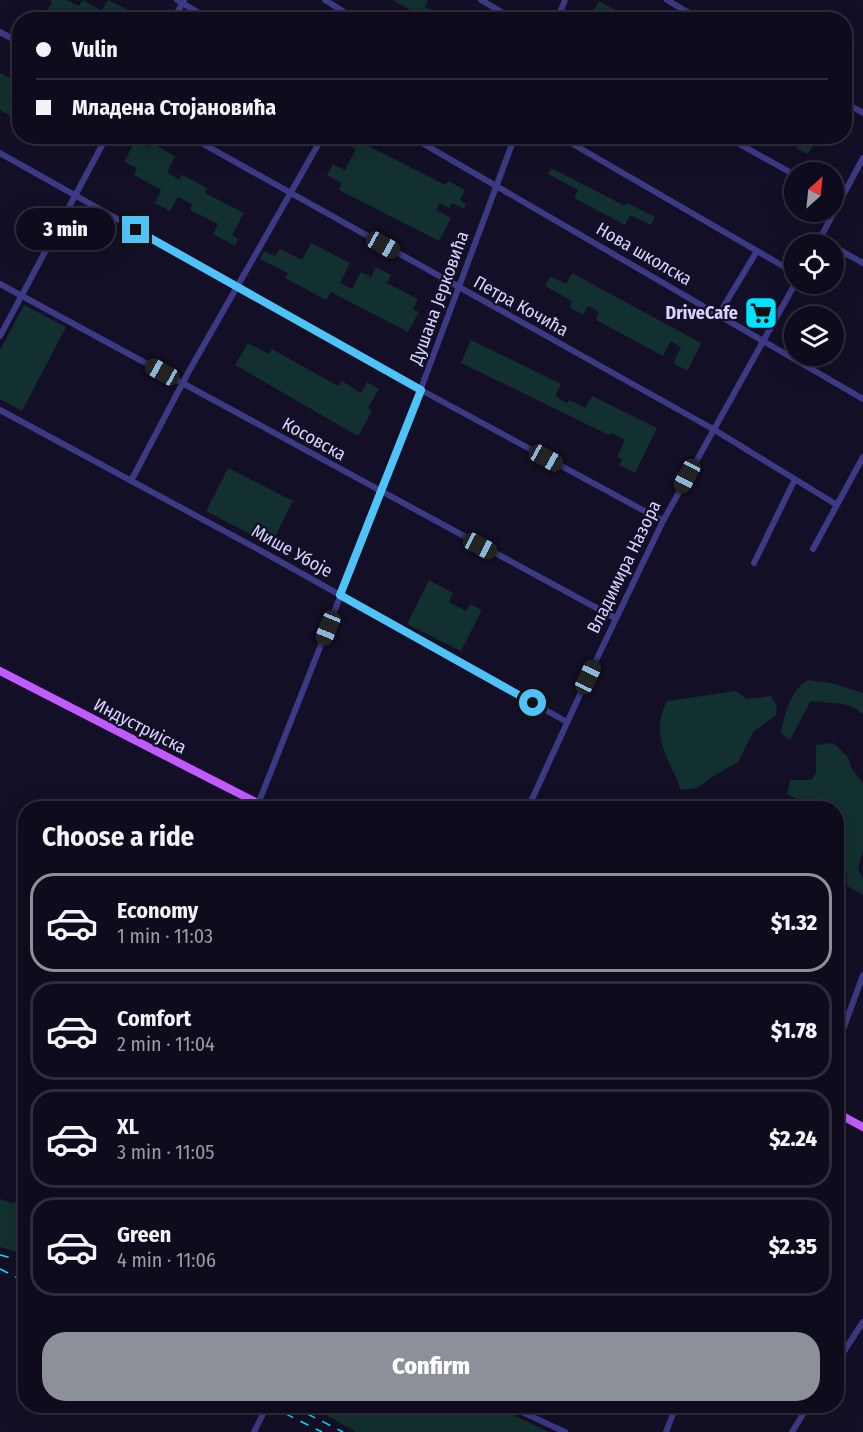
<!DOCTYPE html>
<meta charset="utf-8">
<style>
:root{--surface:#0e0b1c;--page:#1c1929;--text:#f1f3f6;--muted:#9b9ba3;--line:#2e2b3b;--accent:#8c9099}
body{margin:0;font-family:"Fira Sans Condensed",sans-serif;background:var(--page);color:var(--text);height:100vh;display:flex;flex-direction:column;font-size:22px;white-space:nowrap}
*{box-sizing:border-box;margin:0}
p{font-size:20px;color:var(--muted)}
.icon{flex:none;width:33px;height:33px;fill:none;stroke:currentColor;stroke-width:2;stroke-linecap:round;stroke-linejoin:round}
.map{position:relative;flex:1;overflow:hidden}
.side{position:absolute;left:18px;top:801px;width:826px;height:612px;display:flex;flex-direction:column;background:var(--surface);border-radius:24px;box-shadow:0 6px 24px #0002,0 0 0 2px var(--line)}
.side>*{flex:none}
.banner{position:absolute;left:12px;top:12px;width:840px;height:132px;border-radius:24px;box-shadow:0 6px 24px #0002,0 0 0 2px var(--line);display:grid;align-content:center;height:132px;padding:0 24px;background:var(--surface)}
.needle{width:39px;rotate:27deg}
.buttons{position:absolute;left:784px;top:162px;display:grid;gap:12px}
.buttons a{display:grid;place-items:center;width:60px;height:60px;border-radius:50%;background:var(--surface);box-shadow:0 6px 24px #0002,0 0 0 2px var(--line);font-size:30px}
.end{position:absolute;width:27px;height:27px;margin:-14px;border:8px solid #4fc3f7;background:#111;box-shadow:0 0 0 3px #111}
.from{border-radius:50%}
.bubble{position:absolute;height:42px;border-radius:21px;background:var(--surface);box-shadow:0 6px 24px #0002,0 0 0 2px var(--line);font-size:20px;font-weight:800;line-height:42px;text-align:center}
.car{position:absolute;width:18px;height:36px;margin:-18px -9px;border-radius:8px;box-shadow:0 0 4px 2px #0007;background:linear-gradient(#222 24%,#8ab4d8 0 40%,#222 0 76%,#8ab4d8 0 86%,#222 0)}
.banner b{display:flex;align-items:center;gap:21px;height:57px;font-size:22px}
.banner b+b{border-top:2px solid var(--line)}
.banner i{width:15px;height:15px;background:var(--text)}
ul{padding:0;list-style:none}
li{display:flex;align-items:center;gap:18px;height:99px;margin:0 12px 9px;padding:0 12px;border:3px solid var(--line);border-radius:24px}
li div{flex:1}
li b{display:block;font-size:22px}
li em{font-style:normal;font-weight:800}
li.active{border-color:var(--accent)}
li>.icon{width:54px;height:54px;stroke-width:1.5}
h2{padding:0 24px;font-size:27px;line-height:72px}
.cta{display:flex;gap:12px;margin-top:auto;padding:12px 24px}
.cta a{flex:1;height:69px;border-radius:24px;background:var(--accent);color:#fff;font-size:24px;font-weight:800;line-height:69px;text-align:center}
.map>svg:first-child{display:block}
.green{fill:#12302f}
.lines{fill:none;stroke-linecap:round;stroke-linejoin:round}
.minor{stroke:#3d3a85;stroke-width:6}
.major{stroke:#c25bff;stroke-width:8}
.rail{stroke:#00e5ff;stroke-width:1.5;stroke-dasharray:9 8;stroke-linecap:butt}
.route{stroke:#4fc3f7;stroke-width:8}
.labels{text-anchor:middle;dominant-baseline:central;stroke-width:4.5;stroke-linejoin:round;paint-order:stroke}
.street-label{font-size:18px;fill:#d9d4ff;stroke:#130f26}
.poi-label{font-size:18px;font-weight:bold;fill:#d9d4ff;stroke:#130f26;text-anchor:end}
</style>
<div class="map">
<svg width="863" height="1432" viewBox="0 0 863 1432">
<rect width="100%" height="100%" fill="#130f26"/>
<path class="green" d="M 50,0 L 67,0 L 79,6 L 83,0 L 102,11 L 108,0 L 128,10 L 123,19 L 58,19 L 46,13 L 52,2 Z
M 392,0 L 428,0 L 425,7 L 451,19 L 427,19 Z
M 599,1 L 628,17 L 627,19 L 599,19 L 591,16 Z
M 0,73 L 17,82 L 9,97 L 19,102 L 19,121 L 0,110 Z
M 343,137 L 351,137 L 445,185 L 448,181 L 465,190 L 460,200 L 466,204 L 464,209 L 452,203 L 449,208 L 440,203 L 436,210 L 451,218 L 439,241 L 339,190 L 342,183 L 327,175 L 333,164 L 345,170 L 356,149 L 341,141 Z
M 802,137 L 802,136 L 825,137 L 820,145 L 815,142 L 808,154 L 796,148 Z
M 135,141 L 148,148 L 151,143 L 175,156 L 167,173 L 179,179 L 182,175 L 207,188 L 205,193 L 244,213 L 232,235 L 238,239 L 235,246 L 213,234 L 218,224 L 190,210 L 192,204 L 178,197 L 170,211 L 155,203 L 161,190 L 134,175 L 137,168 L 124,162 Z
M 551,168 L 625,206 L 627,203 L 655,217 L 651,225 L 630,215 L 625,225 L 574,198 L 578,190 L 548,174 Z
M 311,243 L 350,263 L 340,283 L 352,289 L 361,272 L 371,277 L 376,267 L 391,275 L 387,283 L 418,299 L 413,309 L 419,312 L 408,332 L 331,292 L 326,300 L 285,278 L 288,273 L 260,259 L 264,251 L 275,256 L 280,249 L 302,260 Z
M 572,273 L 701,343 L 687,371 L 673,363 L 681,347 L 671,341 L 663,356 L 596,320 L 599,312 L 588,306 L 583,315 L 569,307 L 572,301 L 545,286 L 550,276 L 566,284 Z
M 24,305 L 66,327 L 22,411 L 0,399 L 0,350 Z
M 471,340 L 561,384 L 555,396 L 567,403 L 569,400 L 585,408 L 592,396 L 657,428 L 635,473 L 619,465 L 622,459 L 617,457 L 625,440 L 611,433 L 609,435 L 461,363 Z
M 248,343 L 269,354 L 272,349 L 338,386 L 342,381 L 361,393 L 367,382 L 379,389 L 368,408 L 372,411 L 358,436 L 235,365 Z
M 228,468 L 293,501 L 271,545 L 206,511 Z
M 429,580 L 453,593 L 449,602 L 466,611 L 470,604 L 482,610 L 461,651 L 407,624 Z
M 808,680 L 831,683 L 863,693 L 863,714 C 849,704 847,704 831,703 C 822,703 819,700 810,702 L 790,740 L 781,733 C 785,713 790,690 808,680 Z
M 736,691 L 747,699 L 771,696 L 777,706 L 776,715 L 753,732 L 738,762 L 712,777 L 697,788 L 681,790 C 669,758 649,735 667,701 Z
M 833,743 L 848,757 L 852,769 L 863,783 L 863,851 L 858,869 L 863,878 L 863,895 L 847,886 L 847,873 L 837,866 L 837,808 L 808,808 L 808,805 L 787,794 L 790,780 L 811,780 L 816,773 L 816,745 Z
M 0,1199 L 12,1203 L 25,1199 L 25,1254 L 0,1247 Z
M 310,1406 L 494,1406 L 549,1432 L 356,1432 Z"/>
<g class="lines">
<path class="minor" d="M 177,0 L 211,20
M 325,0 L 357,20
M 481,0 L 515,20
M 667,0 L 701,20
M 173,20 L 184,0
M 557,20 L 565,0
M 0,32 L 20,43
M 844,102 L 863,113
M 189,136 L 713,429 L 837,505
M 410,136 L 863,399
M 559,136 L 795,273
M 725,136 L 795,175
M 0,153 L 421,390 L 663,521
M 820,240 L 829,244
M 817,244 L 863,158
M 834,247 L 863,263
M 0,284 L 615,618
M 719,314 L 757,251
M 0,336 L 107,136
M 0,410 L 265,553 L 567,722
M 131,481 L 189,371 L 323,136
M 813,549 L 863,457
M 754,563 L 795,479
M 258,804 L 397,453 L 515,136
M 528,808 L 588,677 L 663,521 L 795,284
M 837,1046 L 863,975
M 837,1362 L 863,1322
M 509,1406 L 565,1432
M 254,1432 L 267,1406
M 666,1432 L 676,1406
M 792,1432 L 808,1406"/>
<path class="major" d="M 0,671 L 267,808
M 837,1113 L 863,1127"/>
<path class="rail" d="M 0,1255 L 26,1262
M 0,1269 L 26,1282
M 270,1406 L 322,1432
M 292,1406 L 343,1432"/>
</g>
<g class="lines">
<path class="route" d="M 136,230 L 421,390 L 340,595 L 533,703"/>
</g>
<defs>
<symbol id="supermarket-square" viewBox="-11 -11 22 22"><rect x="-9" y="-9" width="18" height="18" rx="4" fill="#00e5ff" stroke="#130f26"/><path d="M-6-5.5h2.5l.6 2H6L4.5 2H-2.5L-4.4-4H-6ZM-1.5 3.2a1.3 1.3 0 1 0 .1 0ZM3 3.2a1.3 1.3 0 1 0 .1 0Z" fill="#111"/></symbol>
</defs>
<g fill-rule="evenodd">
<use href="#supermarket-square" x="742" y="294" width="38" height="38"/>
</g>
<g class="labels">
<g class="street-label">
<text transform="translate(644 254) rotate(30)">Нова школска</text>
<text transform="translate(439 298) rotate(-70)">Душана Јерковића</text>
<text transform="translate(521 306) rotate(29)">Петра Кочића</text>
<text transform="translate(314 439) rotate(29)">Косовска</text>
<text transform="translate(292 551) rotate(29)">Мише Убоје</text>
<text transform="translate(624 567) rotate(-64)">Владимира Назора</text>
<text transform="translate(140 726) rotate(27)">Индустријска</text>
</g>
<g class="poi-label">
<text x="738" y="313">DriveCafe</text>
</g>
</g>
</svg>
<div class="buttons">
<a><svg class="needle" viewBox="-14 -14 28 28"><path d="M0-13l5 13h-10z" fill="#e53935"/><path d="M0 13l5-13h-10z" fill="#9b9ba3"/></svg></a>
<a><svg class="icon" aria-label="locate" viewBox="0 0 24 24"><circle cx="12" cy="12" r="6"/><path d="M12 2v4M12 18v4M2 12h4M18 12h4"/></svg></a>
<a><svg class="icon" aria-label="layers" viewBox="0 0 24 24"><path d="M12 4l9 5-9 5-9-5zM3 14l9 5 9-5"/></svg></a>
</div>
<i class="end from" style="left:533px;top:703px"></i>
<i class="end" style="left:136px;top:230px"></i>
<div class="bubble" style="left:16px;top:208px;width:99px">3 min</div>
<i class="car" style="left:383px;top:245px;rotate:119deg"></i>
<i class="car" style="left:162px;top:372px;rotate:299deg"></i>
<i class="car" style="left:546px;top:458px;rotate:119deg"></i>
<i class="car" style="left:687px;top:476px;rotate:208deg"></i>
<i class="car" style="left:480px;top:546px;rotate:118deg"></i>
<i class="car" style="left:328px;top:628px;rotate:202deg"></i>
<i class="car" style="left:588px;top:677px;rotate:25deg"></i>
<div class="banner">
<b><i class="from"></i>Vulin</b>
<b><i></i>Младена Стојановића</b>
</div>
<section class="side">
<h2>Choose a ride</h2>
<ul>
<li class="active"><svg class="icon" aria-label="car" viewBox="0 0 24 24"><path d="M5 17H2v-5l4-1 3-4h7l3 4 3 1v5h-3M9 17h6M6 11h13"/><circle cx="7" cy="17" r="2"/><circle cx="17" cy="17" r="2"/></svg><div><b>Economy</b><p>1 min · 11:03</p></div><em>$1.32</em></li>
<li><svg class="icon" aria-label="car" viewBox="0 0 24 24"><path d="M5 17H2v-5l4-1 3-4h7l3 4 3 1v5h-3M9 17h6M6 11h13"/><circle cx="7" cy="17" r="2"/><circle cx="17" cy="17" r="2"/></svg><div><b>Comfort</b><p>2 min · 11:04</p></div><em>$1.78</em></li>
<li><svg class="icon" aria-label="car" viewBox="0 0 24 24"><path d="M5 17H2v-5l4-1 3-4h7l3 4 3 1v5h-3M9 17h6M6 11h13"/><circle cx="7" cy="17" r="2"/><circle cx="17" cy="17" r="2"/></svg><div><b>XL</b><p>3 min · 11:05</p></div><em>$2.24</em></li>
<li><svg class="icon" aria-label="car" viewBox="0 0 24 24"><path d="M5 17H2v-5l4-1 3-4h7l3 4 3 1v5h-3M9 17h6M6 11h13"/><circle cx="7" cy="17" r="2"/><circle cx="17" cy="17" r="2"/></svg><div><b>Green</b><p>4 min · 11:06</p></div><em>$2.35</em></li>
</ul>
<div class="cta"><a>Confirm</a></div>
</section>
</div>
